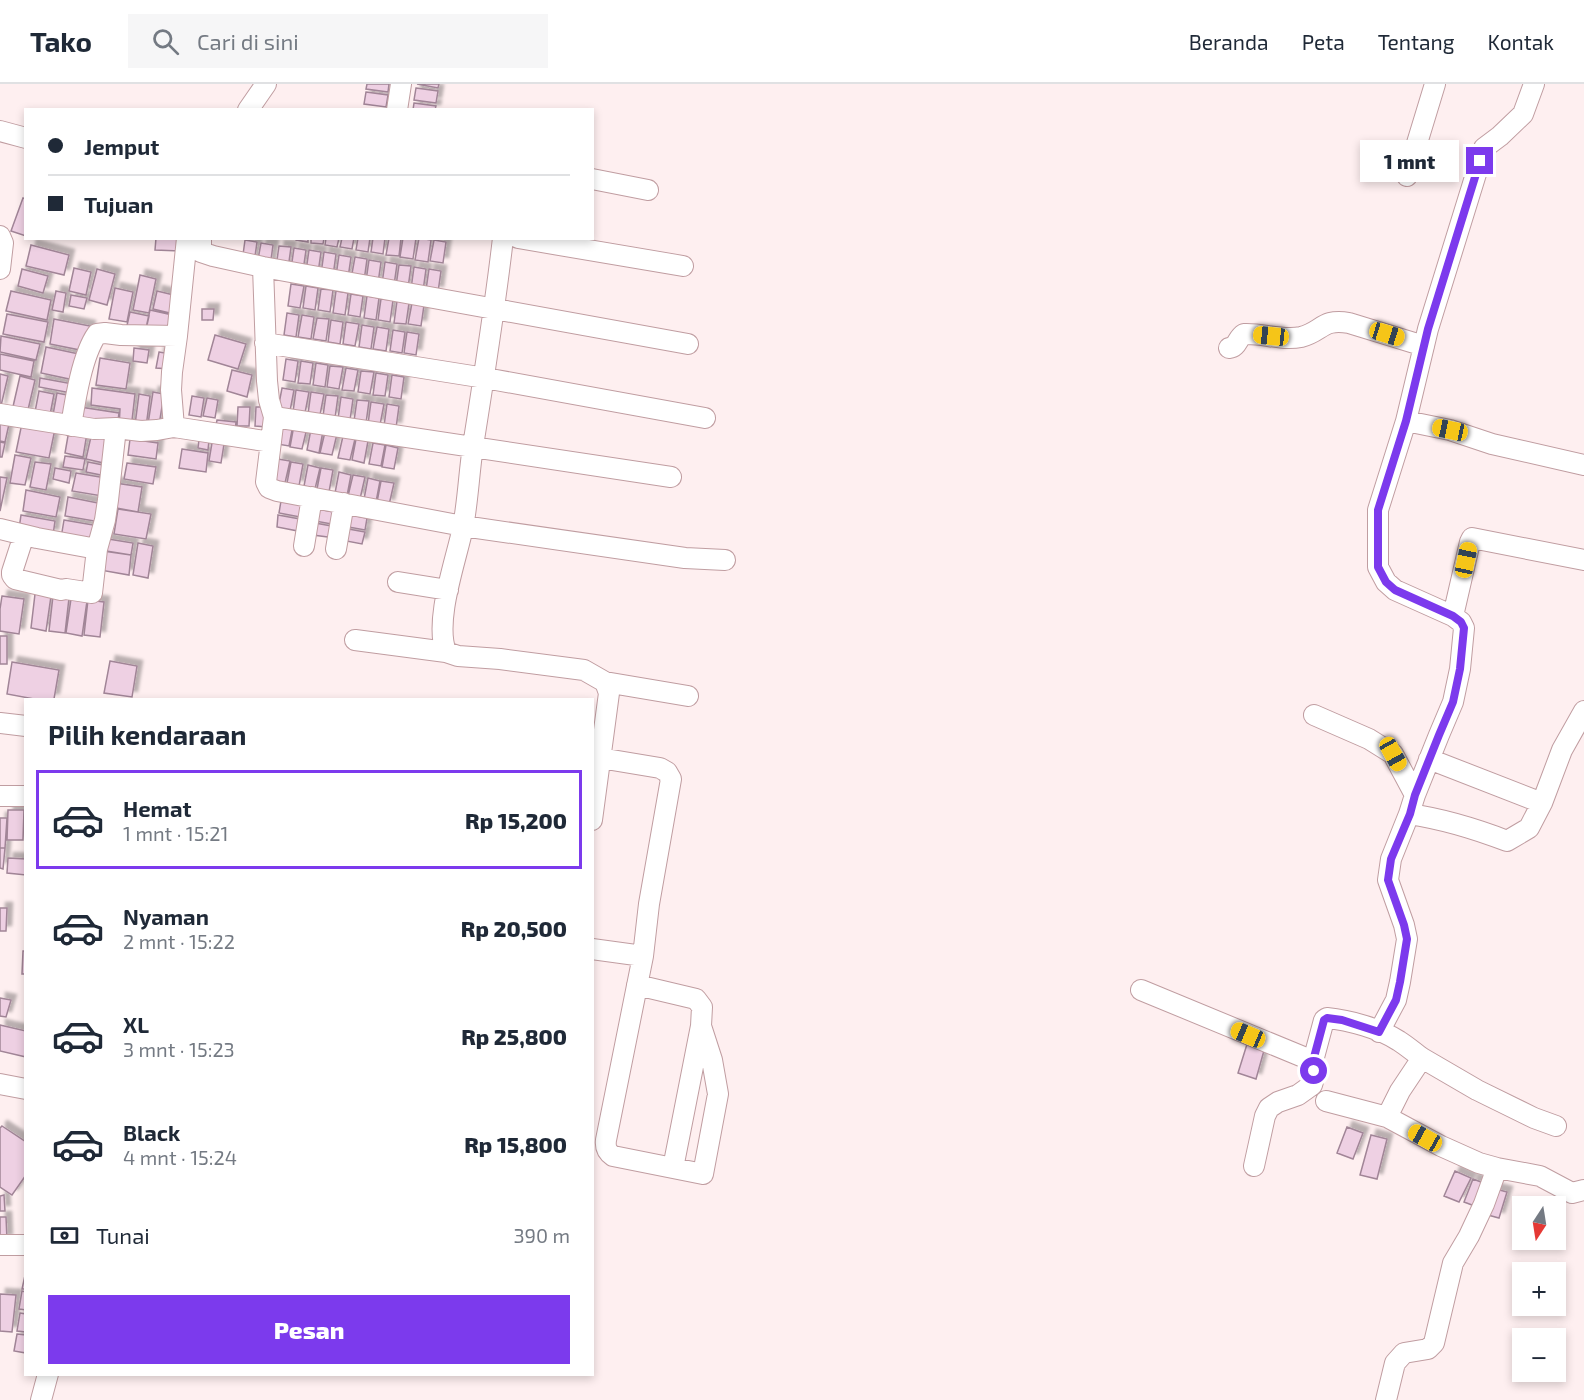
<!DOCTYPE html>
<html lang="id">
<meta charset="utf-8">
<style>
:root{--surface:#fff;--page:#f6f6f7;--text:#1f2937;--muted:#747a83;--line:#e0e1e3;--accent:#7c3aed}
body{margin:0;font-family:"Exo 2",sans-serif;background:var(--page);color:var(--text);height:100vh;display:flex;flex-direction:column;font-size:22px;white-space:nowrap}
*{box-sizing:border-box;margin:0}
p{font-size:20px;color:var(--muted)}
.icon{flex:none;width:33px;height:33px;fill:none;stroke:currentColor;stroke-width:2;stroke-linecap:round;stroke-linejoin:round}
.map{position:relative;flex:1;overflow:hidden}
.details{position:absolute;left:24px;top:614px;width:570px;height:678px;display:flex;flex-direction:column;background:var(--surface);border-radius:0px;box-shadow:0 3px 9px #0003}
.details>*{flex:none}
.top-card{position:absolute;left:24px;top:24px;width:570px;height:132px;border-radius:0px;box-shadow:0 3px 9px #0003;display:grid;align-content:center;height:132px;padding:0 24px;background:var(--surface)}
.needle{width:39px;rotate:192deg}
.tools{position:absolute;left:1512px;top:1112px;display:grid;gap:12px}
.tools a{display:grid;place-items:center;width:54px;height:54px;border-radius:0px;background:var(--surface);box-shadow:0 3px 9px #0003;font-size:30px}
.end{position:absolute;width:27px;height:27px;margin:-14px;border:8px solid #7c3aed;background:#fff;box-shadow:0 0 0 3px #fff}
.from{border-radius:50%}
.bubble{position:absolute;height:42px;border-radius:0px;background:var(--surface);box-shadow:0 3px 9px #0003;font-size:20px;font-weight:800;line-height:42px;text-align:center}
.car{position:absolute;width:18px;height:36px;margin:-18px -9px;border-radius:8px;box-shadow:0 0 4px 2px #0007;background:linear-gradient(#f5c518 24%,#345 0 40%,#f5c518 0 76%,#345 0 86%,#f5c518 0)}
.top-card b{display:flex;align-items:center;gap:21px;height:57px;font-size:22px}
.top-card b+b{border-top:2px solid var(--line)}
.top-card i{width:15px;height:15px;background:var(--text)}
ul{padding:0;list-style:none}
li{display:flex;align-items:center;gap:18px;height:99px;margin:0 12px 9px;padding:0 12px;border:3px solid transparent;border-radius:0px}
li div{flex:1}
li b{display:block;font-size:22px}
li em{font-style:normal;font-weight:800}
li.selected{border-color:var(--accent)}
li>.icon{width:54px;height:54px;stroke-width:1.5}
h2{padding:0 24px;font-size:27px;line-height:72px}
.pay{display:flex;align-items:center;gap:15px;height:66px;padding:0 24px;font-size:22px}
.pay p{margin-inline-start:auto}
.button{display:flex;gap:12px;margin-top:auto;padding:12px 24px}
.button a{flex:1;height:69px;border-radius:0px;background:var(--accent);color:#fff;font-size:24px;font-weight:800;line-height:69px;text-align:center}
header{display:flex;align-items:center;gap:36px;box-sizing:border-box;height:84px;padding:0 30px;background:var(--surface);border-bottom:2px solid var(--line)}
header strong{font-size:28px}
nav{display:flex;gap:33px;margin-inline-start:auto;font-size:21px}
.search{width:420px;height:54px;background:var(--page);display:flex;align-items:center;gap:15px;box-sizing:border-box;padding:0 21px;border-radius:0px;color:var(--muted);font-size:22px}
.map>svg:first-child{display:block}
.building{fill:#eed0e3;stroke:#a18597;stroke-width:1.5;filter:url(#shadow)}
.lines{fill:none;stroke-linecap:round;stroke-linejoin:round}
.street-casing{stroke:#c09da1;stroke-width:22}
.street{stroke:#fff;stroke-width:20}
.route{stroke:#7c3aed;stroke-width:8}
</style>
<header>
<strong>Tako</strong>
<div class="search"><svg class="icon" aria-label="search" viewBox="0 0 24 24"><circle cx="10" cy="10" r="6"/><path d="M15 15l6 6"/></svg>Cari di sini</div>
<nav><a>Beranda</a><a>Peta</a><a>Tentang</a><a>Kontak</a></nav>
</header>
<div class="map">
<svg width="1584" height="1316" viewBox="0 0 1584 1316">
<defs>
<filter id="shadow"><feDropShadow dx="5.5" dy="-5.5" stdDeviation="1.5" flood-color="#0004"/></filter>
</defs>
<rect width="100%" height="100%" fill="#feeff0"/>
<path class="building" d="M 367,0 L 389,0 L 388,8 L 366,5 Z
M 417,0 L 439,0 L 438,4 Z
M 416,4 L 438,7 L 436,19 L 414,16 Z
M 366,8 L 388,11 L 386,23 L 364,20 Z
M 414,19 L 436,22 L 435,26 L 413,26 Z
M 23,114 L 26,115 L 26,152 L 11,147 Z
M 156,154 L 180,154 L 180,167 L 155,166 Z
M 296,154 L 308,154 L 308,158 L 296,156 Z
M 311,154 L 324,154 L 323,160 L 311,159 Z
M 326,154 L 339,154 L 337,163 L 325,161 Z
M 342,154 L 354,154 L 352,165 L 340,163 Z
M 358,154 L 370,154 L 368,168 L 356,166 Z
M 373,154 L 385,154 L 383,170 L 371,168 Z
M 389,154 L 401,154 L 399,172 L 386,171 Z
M 403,154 L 416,154 L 413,175 L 400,173 Z
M 419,154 L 431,156 L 428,178 L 415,176 Z
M 245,156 L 257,158 L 254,179 L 242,178 Z
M 434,156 L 446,158 L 443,179 L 430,177 Z
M 261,159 L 273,161 L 270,183 L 257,181 Z
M 31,161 L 69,171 L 64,191 L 26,182 Z
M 279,162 L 291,163 L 288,185 L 276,183 Z
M 294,164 L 306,166 L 303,187 L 291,185 Z
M 309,166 L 321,168 L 318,189 L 306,187 Z
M 324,168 L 336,170 L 333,192 L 321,190 Z
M 339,171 L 351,173 L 348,194 L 336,192 Z
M 355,173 L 367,175 L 364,197 L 351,195 Z
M 369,176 L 381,178 L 378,199 L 366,197 Z
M 385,178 L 397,180 L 394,201 L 382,200 Z
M 399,181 L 411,182 L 408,204 L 396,202 Z
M 414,183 L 426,185 L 423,207 L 411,205 Z
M 74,184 L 91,188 L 86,211 L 69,207 Z
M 22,185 L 48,192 L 43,209 L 18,202 Z
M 97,185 L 115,190 L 107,221 L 89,216 Z
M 429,185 L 441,187 L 438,208 L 426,206 Z
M 140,191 L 156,195 L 149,229 L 133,226 Z
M 291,200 L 304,202 L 300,224 L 288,222 Z
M 306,202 L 318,204 L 315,226 L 303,224 Z
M 115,204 L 133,208 L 127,238 L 109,235 Z
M 321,205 L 333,206 L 330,228 L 318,226 Z
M 11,207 L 51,216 L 47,236 L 6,227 Z
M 56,207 L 66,209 L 63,228 L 52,226 Z
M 157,207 L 178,212 L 174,230 L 153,225 Z
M 336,207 L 348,209 L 345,231 L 333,229 Z
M 351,210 L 363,212 L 360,233 L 348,231 Z
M 71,211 L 87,214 L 84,225 L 69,222 Z
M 367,212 L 379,214 L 376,236 L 364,234 Z
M 381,215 L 393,216 L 390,238 L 378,236 Z
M 397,217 L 409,219 L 406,240 L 394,239 Z
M 412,219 L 424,221 L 421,242 L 408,240 Z
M 202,225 L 214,225 L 213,236 L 202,236 Z
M 150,226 L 177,232 L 173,250 L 146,244 Z
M 130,228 L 149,232 L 145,250 L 126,246 Z
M 287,229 L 299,231 L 296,253 L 284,251 Z
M 7,230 L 48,238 L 44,258 L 3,250 Z
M 302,231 L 314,233 L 311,255 L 298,253 Z
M 317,234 L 329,235 L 326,257 L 313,255 Z
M 54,235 L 90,242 L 85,267 L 50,260 Z
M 331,236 L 343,238 L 340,260 L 328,258 Z
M 346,238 L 359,240 L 355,262 L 343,260 Z
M 362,241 L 374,243 L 371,265 L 359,263 Z
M 377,243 L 389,245 L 386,267 L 373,265 Z
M 393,246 L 405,248 L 402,269 L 390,267 Z
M 407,248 L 419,250 L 416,271 L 404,269 Z
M 215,251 L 246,260 L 238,285 L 208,276 Z
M 1,252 L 40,260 L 36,276 L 0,268 Z
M 46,263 L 79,270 L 74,296 L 41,289 Z
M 134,264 L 149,266 L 147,279 L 133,277 Z
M 159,268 L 171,270 L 169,285 L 156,284 Z
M 0,270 L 34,277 L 31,293 L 0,286 Z
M 100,274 L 130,279 L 126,305 L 96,301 Z
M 286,275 L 298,277 L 295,298 L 283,296 Z
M 301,277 L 313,279 L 310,300 L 298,299 Z
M 316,279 L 328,281 L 325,303 L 313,301 Z
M 330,282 L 343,283 L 339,305 L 327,303 Z
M 346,284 L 358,286 L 354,307 L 342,306 Z
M 232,286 L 252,291 L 247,313 L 227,307 Z
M 361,287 L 374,288 L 370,310 L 358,308 Z
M 376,289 L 388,291 L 385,312 L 373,311 Z
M 0,290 L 8,292 L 0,326 Z
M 392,291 L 404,293 L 401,315 L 389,313 Z
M 20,292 L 35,296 L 27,330 L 12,327 Z
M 40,294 L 73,300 L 71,309 L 39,303 Z
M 92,304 L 135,310 L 131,345 L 119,344 L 120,325 L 91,321 Z
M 282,304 L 294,306 L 290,327 L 278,325 Z
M 296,306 L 309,308 L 305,329 L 293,328 Z
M 39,307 L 54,310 L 49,336 L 34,333 Z
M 153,308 L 164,310 L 159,341 L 148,340 Z
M 311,308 L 324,310 L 320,331 L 308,330 Z
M 57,309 L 72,312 L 67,338 L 52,336 Z
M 139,310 L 150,312 L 146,343 L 135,341 Z
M 326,311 L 338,312 L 335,334 L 323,332 Z
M 192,312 L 204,314 L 201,333 L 189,331 Z
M 341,313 L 353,315 L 350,336 L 338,335 Z
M 207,314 L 218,316 L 215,334 L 203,332 Z
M 357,316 L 369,317 L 366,339 L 354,337 Z
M 371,318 L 384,320 L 380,341 L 368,340 Z
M 387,320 L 399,322 L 396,344 L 384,342 Z
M 80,323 L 119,329 L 117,343 L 78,337 Z
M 238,323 L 250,323 L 249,342 L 237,342 Z
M 256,323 L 268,323 L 267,343 L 255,342 Z
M 217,336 L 236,338 L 235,349 L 215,347 Z
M 0,338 L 9,340 L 5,358 L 0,357 Z
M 22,339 L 55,345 L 49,374 L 16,368 Z
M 281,339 L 293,341 L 289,362 L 277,360 Z
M 294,341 L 307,344 L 302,365 L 290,363 Z
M 311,345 L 323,347 L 319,369 L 307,366 Z
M 69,346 L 87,349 L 83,373 L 65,369 Z
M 92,348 L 113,353 L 108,380 L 86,375 Z
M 325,348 L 337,350 L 332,371 L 320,369 Z
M 343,352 L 355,355 L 350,376 L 338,374 Z
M 130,355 L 158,359 L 156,375 L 128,371 Z
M 199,355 L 209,356 L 208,366 L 198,364 Z
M 356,355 L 368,357 L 364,379 L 352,376 Z
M 0,358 L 5,359 L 2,373 L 0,373 Z
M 212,359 L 224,360 L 221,379 L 209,377 Z
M 373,359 L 385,361 L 381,382 L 369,380 Z
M 386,361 L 398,364 L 394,385 L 382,383 Z
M 182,365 L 208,369 L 206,388 L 179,384 Z
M 15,371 L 31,374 L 25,401 L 10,399 Z
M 65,372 L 85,375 L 83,386 L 63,383 Z
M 278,375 L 290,377 L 285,399 L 273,396 Z
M 35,378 L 51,380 L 46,406 L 30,403 Z
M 88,378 L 108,382 L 106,392 L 86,388 Z
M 291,378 L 303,380 L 299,402 L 287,399 Z
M 127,379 L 156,383 L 153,400 L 124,395 Z
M 308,381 L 320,384 L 315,405 L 304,402 Z
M 55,384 L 71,387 L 69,399 L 53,395 Z
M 321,384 L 333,386 L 329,408 L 317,405 Z
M 339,388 L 351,391 L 347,412 L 335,409 Z
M 76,389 L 106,394 L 102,412 L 72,407 Z
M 353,391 L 365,393 L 360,415 L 348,412 Z
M 0,393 L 7,394 L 0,427 Z
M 368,394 L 380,397 L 376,418 L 364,415 Z
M 381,397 L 394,399 L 389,421 L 377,418 Z
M 115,399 L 142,403 L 138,428 L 111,423 Z
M 26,406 L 60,413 L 56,433 L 23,427 Z
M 68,413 L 103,420 L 100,438 L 65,432 Z
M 281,417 L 303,421 L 300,433 L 279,429 Z
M 118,425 L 151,430 L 146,455 L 114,450 Z
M 318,425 L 339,429 L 337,441 L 315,437 Z
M 345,430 L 367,434 L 365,446 L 343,442 Z
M 21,431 L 55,437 L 53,451 L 19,445 Z
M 278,431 L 300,435 L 298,447 L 277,443 Z
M 64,436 L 99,442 L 95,460 L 61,454 Z
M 315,439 L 337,443 L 335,454 L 313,451 Z
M 343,444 L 365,448 L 362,460 L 341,456 Z
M 102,454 L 133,459 L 131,471 L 100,466 Z
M 138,459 L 153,462 L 148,494 L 133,491 Z
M 103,467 L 131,471 L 129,491 L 100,486 Z
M 35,510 L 51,512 L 46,547 L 31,544 Z
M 2,512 L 24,515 L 19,550 L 0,547 L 0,525 Z
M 53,512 L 69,514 L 65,549 L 49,547 Z
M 71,515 L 87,517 L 82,552 L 66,549 Z
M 88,516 L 104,518 L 100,553 L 84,551 Z
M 0,552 L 7,552 L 7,580 L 0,580 Z
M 110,577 L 137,582 L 132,613 L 104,609 Z
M 12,578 L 59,586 L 54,615 L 34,615 L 7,610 Z
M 8,726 L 24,726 L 23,756 L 7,756 Z
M 0,734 L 7,734 L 5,764 L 0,764 Z
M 0,764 L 5,764 L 3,785 L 0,784 Z
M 8,774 L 26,775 L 26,791 L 7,789 Z
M 0,824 L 7,824 L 6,847 L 0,847 Z
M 23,867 L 26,867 L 26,890 L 22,890 Z
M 0,914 L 11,916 L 6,933 L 0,932 Z
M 0,941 L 26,947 L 26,973 L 0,967 Z
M 1248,957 L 1265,963 L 1256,995 L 1238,989 Z
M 2,1042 L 26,1058 L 26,1091 L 12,1111 L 0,1103 L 0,1044 Z
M 1347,1043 L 1363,1049 L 1353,1075 L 1337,1069 Z
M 1371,1051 L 1387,1055 L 1377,1095 L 1360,1091 Z
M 1455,1087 L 1471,1094 L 1459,1118 L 1444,1112 Z
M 1473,1095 L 1489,1101 L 1480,1124 L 1464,1118 Z
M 1492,1104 L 1507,1108 L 1499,1134 L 1484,1130 Z
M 4,1111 L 5,1127 L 0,1127 L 0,1112 Z
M 0,1133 L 6,1133 L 7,1156 L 0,1156 Z
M 26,1187 L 26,1205 L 22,1205 Z
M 22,1207 L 26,1208 L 26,1226 L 19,1225 Z
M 0,1210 L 16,1211 L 12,1248 L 0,1247 Z
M 20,1229 L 26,1230 L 26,1248 L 17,1247 Z
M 17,1250 L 26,1251 L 26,1269 L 14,1267 Z"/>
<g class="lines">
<defs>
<path id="street" d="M 248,26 L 266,0
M 397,26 L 401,0
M 0,47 L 26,54
M 1407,92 L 1435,0
M 592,95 L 648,106
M 0,152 L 3,159 L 0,185
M 201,154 L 201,168 L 213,172 L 263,183 L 688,260
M 503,154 C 495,224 484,293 473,362 C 469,389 468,416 463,443 C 456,477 434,536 446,568 L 458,572 L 500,575 L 584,586 L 605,598 L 609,609 L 592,736
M 518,154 L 683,182
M 263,183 L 267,297 L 269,316 L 274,333 L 671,393
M 265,259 L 485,294 L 705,334
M 1229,264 C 1238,263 1237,254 1244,250 C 1263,249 1282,257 1301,253 C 1322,248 1322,234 1349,239 L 1424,262
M 0,330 L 94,345 L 116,344 L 108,416 L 105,436 L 97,465 L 92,509 L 66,505 L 61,506 L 15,495 L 12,491 L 12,488 L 24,451
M 274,333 L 266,398 L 269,404 L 277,407 L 463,442 L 685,474 L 725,476
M 1406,337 L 1450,346 L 1492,360 L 1584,381
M 71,342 C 75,317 82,271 97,250 L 105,249 L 121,251 L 177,252 L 187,154
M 174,343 L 171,306 L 172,288 L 177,252
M 116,344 L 141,347 L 157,346 L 174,343 L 271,358
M 0,445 L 37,454 L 97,465
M 304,462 L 312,413
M 336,465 L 344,419
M 398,498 L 448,506
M 1453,532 L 1470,458 L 1472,454 L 1584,476
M 355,556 L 446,568
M 605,598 L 688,612
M 1314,631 L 1369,655 L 1393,670 L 1415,711
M 0,639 L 26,642
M 1429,675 L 1542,719 L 1562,666 L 1584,627
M 0,712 L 26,712
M 1409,730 C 1443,735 1476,745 1507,757 L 1529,744 L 1542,719
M 592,865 L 643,872 L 649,820 L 671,695 L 667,688 L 660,684 L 600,674
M 643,872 L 606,1056 C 605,1064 607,1068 613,1072 L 703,1090 L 718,1010 L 712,976 L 701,942
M 637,901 L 696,915 L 702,923 L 701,942 L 673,1084
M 1141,906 L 1313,977
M 1379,948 L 1396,916 L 1400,898 L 1407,855 L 1404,841 L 1388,796 L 1391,775 L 1409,730 L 1415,711 L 1439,651 L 1453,618 L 1460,585 L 1464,544 L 1461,538 L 1453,532 L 1395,506 L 1386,498 L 1378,483 L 1378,426 L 1406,337 L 1428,245 L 1484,64 L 1500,52 L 1523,30 L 1534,0
M 1422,974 L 1477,1006 L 1534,1034 L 1556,1042
M 0,1000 L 26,1005
M 1326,1017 L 1387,1033
M 1254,1082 L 1265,1032 L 1269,1024 L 1278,1018 L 1298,1011 L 1312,1001 L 1314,994 L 1313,977 L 1324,936 L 1327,934 C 1349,936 1381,945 1399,957 C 1407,962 1415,969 1422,974 L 1400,1007 L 1387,1033 L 1441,1062 L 1479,1079 L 1497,1084 L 1540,1092 L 1572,1109 L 1584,1106
M 0,1161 L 26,1161
M 41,1316 L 48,1290
M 1386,1316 L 1395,1279 L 1404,1269 L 1428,1265 L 1434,1259 L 1453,1179 L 1469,1152 L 1484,1120 L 1497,1084"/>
</defs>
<use href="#street" class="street-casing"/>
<use href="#street" class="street"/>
</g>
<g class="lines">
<path class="route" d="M 1314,987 L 1313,977 L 1324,936 L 1327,934 L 1342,936 L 1379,948 L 1396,916 L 1400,898 L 1407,855 L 1404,841 L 1388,796 L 1391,775 L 1410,730 L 1415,711 L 1439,651 L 1453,618 L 1460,585 L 1464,544 L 1461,538 L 1453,532 L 1395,506 L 1386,498 L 1378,483 L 1378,426 L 1406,337 L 1428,245 L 1480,77"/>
</g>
</svg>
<div class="tools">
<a><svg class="needle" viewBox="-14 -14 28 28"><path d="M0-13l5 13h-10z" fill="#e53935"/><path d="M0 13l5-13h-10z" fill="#747a83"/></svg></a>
<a>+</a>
<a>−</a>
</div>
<i class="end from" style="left:1314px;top:987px"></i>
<i class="end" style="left:1480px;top:77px"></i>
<div class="bubble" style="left:1360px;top:56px;width:99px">1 mnt</div>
<i class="car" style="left:1387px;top:250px;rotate:107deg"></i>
<i class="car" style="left:1271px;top:252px;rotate:276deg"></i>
<i class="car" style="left:1450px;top:346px;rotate:282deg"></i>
<i class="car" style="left:1466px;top:476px;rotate:12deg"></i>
<i class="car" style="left:1393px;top:670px;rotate:151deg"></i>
<i class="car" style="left:1248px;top:951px;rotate:293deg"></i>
<i class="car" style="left:1425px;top:1054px;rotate:299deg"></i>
<div class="top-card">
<b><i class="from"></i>Jemput</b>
<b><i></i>Tujuan</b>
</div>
<section class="details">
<h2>Pilih kendaraan</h2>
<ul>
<li class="selected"><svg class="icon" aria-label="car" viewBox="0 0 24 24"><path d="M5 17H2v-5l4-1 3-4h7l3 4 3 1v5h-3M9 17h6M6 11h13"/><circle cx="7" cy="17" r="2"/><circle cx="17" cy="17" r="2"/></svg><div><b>Hemat</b><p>1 mnt · 15:21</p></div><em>Rp 15,200</em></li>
<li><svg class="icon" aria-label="car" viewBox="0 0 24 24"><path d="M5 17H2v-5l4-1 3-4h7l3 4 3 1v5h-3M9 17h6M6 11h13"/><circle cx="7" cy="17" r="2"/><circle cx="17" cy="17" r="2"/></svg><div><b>Nyaman</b><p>2 mnt · 15:22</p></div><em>Rp 20,500</em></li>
<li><svg class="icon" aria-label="car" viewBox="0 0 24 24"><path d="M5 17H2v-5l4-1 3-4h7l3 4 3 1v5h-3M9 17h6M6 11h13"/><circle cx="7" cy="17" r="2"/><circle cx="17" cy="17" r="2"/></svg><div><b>XL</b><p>3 mnt · 15:23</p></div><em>Rp 25,800</em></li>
<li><svg class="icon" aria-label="car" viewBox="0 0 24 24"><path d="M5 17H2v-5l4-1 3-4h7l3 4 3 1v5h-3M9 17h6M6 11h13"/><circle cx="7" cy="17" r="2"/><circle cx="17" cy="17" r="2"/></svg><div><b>Black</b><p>4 mnt · 15:24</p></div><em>Rp 15,800</em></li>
</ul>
<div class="pay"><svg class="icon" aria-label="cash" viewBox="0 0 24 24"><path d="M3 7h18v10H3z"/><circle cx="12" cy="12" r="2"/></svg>Tunai<p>390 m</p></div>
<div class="button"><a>Pesan</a></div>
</section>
</div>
